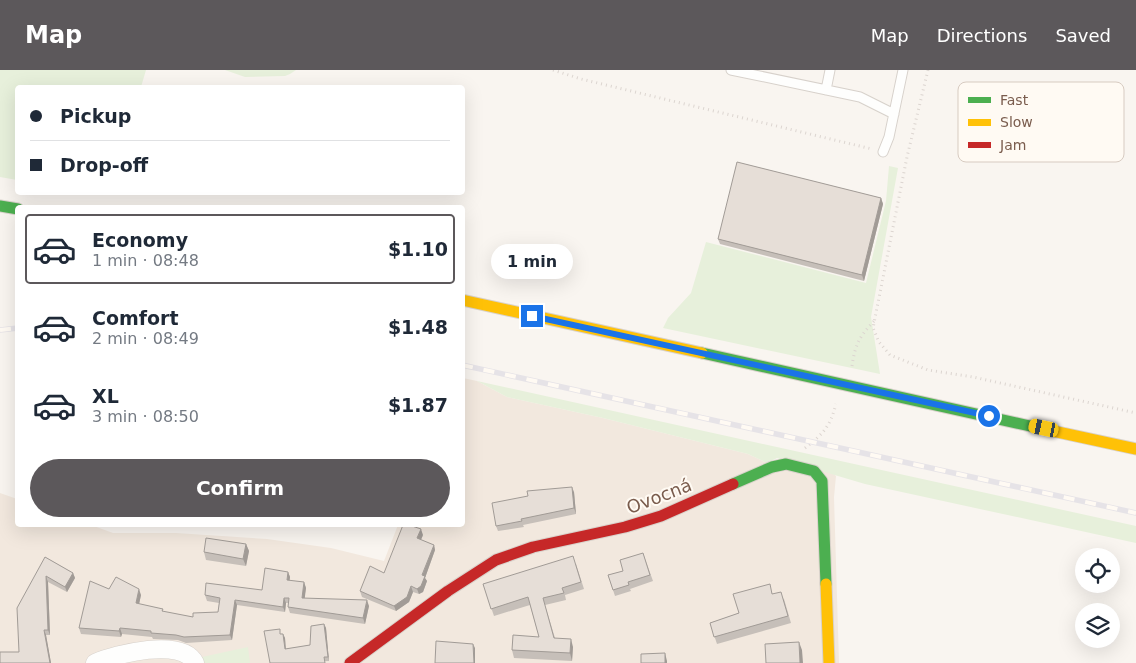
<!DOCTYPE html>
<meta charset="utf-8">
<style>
:root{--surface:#fff;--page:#f6f6f7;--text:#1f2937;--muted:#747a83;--line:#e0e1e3;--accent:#5c585b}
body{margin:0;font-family:"DejaVu Sans",sans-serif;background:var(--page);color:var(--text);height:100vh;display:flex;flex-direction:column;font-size:19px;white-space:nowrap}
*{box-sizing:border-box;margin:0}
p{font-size:16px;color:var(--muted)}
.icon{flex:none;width:28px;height:28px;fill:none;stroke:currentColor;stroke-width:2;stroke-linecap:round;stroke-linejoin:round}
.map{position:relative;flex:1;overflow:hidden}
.sheet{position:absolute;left:15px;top:135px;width:450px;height:322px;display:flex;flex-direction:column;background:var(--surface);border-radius:5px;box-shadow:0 5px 20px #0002}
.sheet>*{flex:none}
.guide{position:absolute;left:15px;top:15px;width:450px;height:110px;border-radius:5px;box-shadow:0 5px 20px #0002;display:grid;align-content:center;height:110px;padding:0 15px;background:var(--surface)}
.tools{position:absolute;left:1075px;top:478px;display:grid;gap:10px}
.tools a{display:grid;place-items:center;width:45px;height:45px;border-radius:50%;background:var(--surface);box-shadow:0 5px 20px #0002;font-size:25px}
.end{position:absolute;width:22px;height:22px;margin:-11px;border:6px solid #1a73e8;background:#fff;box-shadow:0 0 0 2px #fff}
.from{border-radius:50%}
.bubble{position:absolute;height:35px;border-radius:18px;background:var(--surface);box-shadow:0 5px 20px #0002;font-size:16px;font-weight:700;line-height:35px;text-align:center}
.car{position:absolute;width:15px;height:30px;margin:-15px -8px;border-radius:6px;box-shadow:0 0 4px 1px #0007;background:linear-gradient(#f5c518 24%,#345 0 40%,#f5c518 0 76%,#345 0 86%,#f5c518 0)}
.guide b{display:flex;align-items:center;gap:18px;height:48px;font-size:19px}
.guide b+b{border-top:1px solid var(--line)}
.guide i{width:12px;height:12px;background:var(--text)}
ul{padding:9px 0 0;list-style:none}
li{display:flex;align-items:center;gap:15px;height:70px;margin:0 10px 8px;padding:0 5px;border:2px solid transparent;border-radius:5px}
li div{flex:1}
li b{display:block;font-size:19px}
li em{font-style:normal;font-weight:700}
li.on{border-color:var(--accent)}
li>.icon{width:45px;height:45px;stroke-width:1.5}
.action{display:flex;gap:10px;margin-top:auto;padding:10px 15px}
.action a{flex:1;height:58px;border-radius:30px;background:var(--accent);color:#fff;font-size:20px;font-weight:700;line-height:58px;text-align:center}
header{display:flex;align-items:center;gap:30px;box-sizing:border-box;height:70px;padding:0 25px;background:var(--accent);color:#fff}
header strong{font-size:24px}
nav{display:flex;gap:28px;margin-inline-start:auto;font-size:18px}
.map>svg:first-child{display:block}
.residential{fill:#f2e8de}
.green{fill:#e7f0db}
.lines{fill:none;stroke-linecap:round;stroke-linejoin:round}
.lane-casing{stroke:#d7d1cb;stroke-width:11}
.street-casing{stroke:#d7d1cb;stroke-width:19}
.fast-casing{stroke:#d9d2cb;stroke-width:13}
.slow-casing{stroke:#d9d2cb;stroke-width:13}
.jam-casing{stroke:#d9d2cb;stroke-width:13}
.path{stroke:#dcd5d0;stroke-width:3;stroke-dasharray:1 4;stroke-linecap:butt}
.lane{stroke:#fefefd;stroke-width:9}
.street{stroke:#fefefd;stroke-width:18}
.fast{stroke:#4caf50;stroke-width:11}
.slow{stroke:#ffc107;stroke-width:11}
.jam{stroke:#c62828;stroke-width:11}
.rail-casing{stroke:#e6e3e7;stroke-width:5.5}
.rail{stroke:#fffaf3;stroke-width:4;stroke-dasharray:11;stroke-linecap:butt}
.wall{fill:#c6bfb9}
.shaded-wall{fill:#a19b96}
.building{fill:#e6ded7;stroke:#a19b96}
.route{stroke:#1a73e8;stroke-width:6}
.labels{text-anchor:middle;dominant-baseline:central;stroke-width:4;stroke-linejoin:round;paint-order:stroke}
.street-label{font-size:18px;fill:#7a5c4d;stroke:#fffaf3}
.key{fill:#fffaf3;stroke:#d7cbc1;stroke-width:1}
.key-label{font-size:14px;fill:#7a5c4d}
</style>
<header>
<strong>Map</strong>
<nav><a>Map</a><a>Directions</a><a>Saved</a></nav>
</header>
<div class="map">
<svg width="1136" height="593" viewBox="0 0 1136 593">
<rect width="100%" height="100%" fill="#f9f5f0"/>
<path class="residential" d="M 463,308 L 477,311 L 507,327 L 603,348 L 748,384 L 767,393 L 828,400 L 836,406 L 834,427 L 839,593 L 0,593 L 0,423 L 17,429 L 18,455 L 91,455 L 113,463 L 176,463 L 267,469 L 331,478 L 384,491 L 398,455 L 462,455 Z"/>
<path class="green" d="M 0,0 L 146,0 L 141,17 L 18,18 L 17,110 L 0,107 Z
M 225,0 L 296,0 L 290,4 L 285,6 L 245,7 Z
M 889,96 L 898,98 L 871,247 L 880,304 L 663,258 L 668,248 L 691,223 L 706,172 L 866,213 L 886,131 Z
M 477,311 L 1136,456 L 1136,473 L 865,414 L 777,388 L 767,393 L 748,384 L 603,348 L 507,327 Z
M 248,577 L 250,593 L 203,593 L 202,587 Z"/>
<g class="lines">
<defs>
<path id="lane" d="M 731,0 L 860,27 L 894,44
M 826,20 L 830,0
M 883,82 L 889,67 L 903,0"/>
<path id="street" d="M 95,593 C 116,584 182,567 195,593"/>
<path id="fast" d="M 0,136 L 18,139
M 702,283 L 1039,358
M 733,414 L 772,397 L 786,394 L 814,401 L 822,411 L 826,514"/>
<path id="slow" d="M 462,230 L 702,283
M 1039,358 L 1136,379
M 826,514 L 829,593"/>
<path id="jam" d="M 350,593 L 448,521 L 496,490 L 533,477 L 625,457 L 661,446 L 733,414"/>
</defs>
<use href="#lane" class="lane-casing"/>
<use href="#street" class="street-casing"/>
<use href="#fast" class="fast-casing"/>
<use href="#slow" class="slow-casing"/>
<use href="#jam" class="jam-casing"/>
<path class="path" d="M 553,0 L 581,9 L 872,79
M 928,0 L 907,87 L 873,258 L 879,272 L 890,285 L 928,300 L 973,307 L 1136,343
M 852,296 C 855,275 859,267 874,251
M 805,378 C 823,364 830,357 836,334"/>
<use href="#lane" class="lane"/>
<use href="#street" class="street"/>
<use href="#fast" class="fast"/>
<use href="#slow" class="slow"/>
<use href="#jam" class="jam"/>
<defs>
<path id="rail" d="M 0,260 L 18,258
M 462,295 L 1136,443"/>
</defs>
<use href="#rail" class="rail-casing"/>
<use href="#rail" class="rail"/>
</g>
<path class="wall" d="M 881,128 L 883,134 L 864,211 L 720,174 L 718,169 Z
M 574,422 L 576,444 L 523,455 L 524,457 L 498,461 L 496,456 Z
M 423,465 L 421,470 L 434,475 L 435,480 L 425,508 L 427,511 L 423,522 L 419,524 L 413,522 L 409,532 L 396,541 L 362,527 L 360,521 L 384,503 Z
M 246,474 L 249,481 L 246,496 L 206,490 L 204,482 Z
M 643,483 L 653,511 L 630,519 L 631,521 L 615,526 L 608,505 L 623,501 Z
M 45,487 L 73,503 L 75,508 L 67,522 L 48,512 L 50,565 L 46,565 L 51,593 L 0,593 L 19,582 Z
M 576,494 L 584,519 L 565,525 L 566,530 L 545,535 L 555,568 L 573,577 L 572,591 L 514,588 L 512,580 L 539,567 L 530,535 L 494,546 L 483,514 Z
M 288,502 L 290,507 L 289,511 L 304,512 L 306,518 L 304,529 L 369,536 L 365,554 L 290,543 L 288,537 L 288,533 L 286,533 L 285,542 L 237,535 L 232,570 L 186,573 L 178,570 L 153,569 L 152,567 L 122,564 L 121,567 L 81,564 L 79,558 L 109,519 L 141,525 L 139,534 L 163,539 L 163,542 L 193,547 L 218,542 L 219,533 L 207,531 L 205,525 L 262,520 Z
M 773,524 L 784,529 L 791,553 L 717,574 L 710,553 L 739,543 Z
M 324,554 L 326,558 L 329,591 L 270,593 L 282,563 L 282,564 L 283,564 L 285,568 L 286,579 L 310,575 Z"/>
<path class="shaded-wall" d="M 881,128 L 883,134 L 864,211 L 862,205 Z
M 572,417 L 574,422 L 576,444 L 574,438 Z
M 421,459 L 423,465 L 419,474 L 417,468 Z
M 246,474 L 249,481 L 246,496 L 243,489 Z
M 434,475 L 435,480 L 425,508 L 427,511 L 423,522 L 419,524 L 417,519 Z
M 288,502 L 290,507 L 289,516 L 287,510 Z
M 73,503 L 75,508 L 67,522 L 65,517 Z
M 46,506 L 48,512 L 50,565 L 48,560 Z
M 304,512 L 306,518 L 304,534 L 302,528 Z
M 411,516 L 413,522 L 409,532 L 396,541 L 394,536 Z
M 139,519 L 141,525 L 138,539 L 136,533 Z
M 284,528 L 286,533 L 285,542 L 283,537 Z
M 235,530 L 237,535 L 232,570 L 230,565 Z
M 367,530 L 369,536 L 365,554 L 363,548 Z
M 324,554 L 326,558 L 329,591 L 328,587 Z
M 120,558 L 122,564 L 121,567 L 119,561 Z
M 44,560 L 46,565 L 51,593 L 50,593 Z
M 283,564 L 285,568 L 286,583 L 285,579 Z
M 571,569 L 573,577 L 572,591 L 570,583 Z
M 799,572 L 802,580 L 803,593 L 800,593 Z
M 473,574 L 475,578 L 475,593 L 474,593 Z
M 665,583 L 667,591 L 667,593 L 665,593 Z"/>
<path class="building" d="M 737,92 L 881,128 L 862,205 L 718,169 Z
M 572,417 L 574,438 L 521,449 L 522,451 L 496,456 L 492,433 L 528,426 L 527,421 Z
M 403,455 L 409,455 L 421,459 L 417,468 L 434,475 L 422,505 L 425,506 L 421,516 L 417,519 L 411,516 L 407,527 L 394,536 L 360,521 L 370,496 L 384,503 Z
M 206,468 L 246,474 L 243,489 L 204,482 Z
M 643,483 L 650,505 L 628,512 L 629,515 L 613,520 L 608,505 L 623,501 L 620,490 Z
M 573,486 L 581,512 L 562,518 L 564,523 L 543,528 L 554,568 L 571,569 L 570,583 L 512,580 L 513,565 L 539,567 L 528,527 L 491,539 L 483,514 Z
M 45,487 L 73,503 L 65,517 L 46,506 L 48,560 L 44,560 L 50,593 L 0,593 L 0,582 L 19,582 L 17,538 Z
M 265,498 L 288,502 L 287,510 L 304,512 L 302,528 L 367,530 L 363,548 L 288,537 L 289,528 L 284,528 L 283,537 L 235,530 L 230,565 L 184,567 L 176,565 L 151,563 L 151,561 L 120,558 L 119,561 L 79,558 L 90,511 L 109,519 L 116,507 L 139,519 L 136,533 L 163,539 L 162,541 L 193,547 L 193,543 L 218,542 L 220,528 L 205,525 L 206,513 L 262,520 Z
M 770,514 L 772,524 L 781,522 L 788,546 L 714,567 L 710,553 L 739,543 L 733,524 Z
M 324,554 L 328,587 L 324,587 L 325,593 L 270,593 L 264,561 L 280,559 L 280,564 L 283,564 L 285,579 L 310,575 L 311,556 Z
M 436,571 L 473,574 L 474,593 L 435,593 Z
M 799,572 L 800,593 L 766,593 L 765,574 Z
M 665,583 L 665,593 L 641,593 L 641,584 Z"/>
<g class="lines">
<path class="route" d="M 532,246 L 989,346"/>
</g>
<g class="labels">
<g class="street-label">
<text transform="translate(659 426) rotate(-21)">Ovocná</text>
</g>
</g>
<rect x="958" y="12" width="166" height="80" rx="8" class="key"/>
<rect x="968" y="27" width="23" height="6" fill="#4caf50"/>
<rect x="968" y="49" width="23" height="7" fill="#ffc107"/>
<rect x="968" y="72" width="23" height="6" fill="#c62828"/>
<g class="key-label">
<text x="1000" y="35">Fast</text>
<text x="1000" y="57">Slow</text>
<text x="1000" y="80">Jam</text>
</g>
</svg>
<div class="tools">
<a><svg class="icon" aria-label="locate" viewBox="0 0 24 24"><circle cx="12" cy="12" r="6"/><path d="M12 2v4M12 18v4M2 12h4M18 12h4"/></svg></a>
<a><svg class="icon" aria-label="layers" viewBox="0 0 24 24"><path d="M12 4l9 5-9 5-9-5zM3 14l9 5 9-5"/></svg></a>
</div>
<i class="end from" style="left:989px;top:346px"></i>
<i class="end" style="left:532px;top:246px"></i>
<div class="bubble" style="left:491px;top:174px;width:82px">1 min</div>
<i class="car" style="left:1044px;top:358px;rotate:282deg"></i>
<div class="guide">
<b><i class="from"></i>Pickup</b>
<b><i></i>Drop-off</b>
</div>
<section class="sheet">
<ul>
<li class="on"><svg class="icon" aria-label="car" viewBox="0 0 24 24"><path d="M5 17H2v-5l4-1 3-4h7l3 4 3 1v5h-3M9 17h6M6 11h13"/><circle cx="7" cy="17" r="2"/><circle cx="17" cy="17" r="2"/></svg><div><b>Economy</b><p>1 min · 08:48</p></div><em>$1.10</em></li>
<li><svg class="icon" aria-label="car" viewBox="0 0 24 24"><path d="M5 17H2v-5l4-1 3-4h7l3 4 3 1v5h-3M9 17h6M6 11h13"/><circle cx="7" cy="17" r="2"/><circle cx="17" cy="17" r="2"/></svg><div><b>Comfort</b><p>2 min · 08:49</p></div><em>$1.48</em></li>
<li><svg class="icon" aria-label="car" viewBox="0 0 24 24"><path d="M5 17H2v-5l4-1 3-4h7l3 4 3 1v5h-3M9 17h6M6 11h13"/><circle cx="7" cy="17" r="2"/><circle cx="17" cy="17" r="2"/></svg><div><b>XL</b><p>3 min · 08:50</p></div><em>$1.87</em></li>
</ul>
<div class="action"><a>Confirm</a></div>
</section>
</div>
